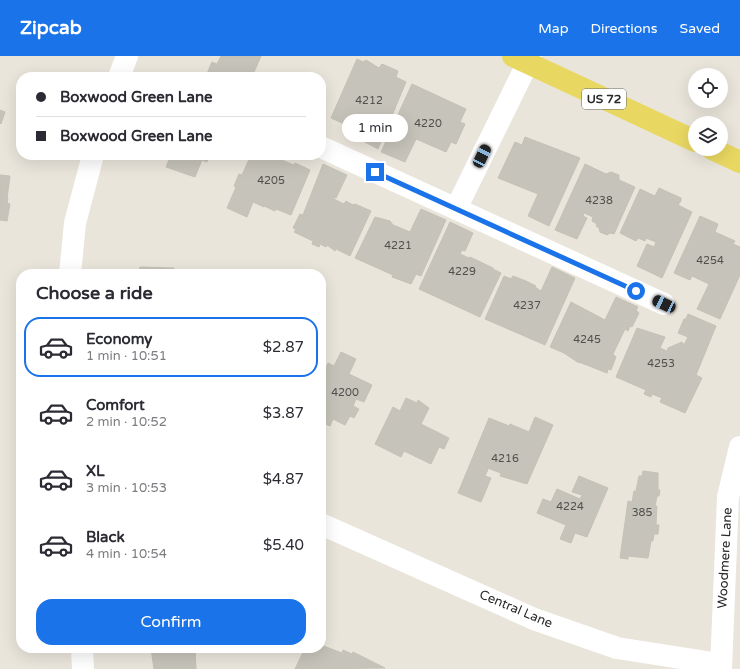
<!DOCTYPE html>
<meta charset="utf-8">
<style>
:root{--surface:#fff;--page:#f2f2f3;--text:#2b2b33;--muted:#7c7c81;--line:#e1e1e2;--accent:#1a73e8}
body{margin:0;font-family:"Varela Round",sans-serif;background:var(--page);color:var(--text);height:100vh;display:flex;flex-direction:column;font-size:15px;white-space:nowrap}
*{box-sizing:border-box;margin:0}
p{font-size:13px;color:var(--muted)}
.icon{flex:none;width:22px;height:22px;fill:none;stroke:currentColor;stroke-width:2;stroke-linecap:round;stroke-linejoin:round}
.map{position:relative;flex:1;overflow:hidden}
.side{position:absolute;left:16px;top:213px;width:310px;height:384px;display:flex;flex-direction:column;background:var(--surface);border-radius:16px;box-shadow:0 4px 16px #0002}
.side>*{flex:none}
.banner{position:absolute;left:16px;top:16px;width:310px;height:88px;border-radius:16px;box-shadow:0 4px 16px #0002;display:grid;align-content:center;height:88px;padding:0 20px;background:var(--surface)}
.controls{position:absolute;left:688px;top:12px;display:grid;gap:8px}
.controls a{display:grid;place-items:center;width:40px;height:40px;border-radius:50%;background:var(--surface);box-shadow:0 4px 16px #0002;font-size:20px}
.end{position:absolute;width:18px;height:18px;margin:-9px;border:5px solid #1a73e8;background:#fff;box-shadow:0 0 0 2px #fff}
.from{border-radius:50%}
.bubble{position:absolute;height:28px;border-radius:14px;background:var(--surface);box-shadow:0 4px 16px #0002;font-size:13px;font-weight:600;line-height:28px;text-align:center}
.car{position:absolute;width:12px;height:24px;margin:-12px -6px;border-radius:5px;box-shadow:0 0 3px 1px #0007;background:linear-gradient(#222 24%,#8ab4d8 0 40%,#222 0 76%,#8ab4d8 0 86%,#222 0)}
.banner b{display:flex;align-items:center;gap:14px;height:38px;font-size:15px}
.banner b+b{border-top:1px solid var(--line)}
.banner i{width:10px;height:10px;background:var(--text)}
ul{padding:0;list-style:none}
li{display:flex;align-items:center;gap:12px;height:60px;margin:0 8px 6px;padding:0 12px;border:2px solid transparent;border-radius:16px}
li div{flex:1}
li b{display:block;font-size:15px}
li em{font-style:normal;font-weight:600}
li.current{border-color:var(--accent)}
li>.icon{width:36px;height:36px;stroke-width:1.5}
h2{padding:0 20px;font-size:18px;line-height:48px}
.cta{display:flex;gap:8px;margin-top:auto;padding:8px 20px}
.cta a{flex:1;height:46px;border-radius:16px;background:var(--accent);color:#fff;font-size:16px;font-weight:600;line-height:46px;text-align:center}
header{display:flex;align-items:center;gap:24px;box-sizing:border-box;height:56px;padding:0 20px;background:var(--accent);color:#fff}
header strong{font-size:19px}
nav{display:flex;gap:22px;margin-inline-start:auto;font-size:14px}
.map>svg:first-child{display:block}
.building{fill:#c6c3ba;stroke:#c5c1b5}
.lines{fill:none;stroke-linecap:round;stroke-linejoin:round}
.minor{stroke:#fff;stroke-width:22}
.major{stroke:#e8d862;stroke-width:22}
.route{stroke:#1a73e8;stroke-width:5}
.labels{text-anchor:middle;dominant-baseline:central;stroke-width:3.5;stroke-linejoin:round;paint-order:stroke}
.number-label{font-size:11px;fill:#50504d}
.shield{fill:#fff;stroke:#696969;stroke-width:1}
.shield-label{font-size:12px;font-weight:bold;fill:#292929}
.street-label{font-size:13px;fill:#292929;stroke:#fff}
</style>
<header>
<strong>Zipcab</strong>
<nav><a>Map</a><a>Directions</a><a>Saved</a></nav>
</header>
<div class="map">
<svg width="740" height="613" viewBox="0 0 740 613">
<rect width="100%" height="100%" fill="#eae5db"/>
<path class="building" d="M 221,0 L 261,0 L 252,21 L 206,20 L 212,6 L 217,8 Z
M 357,3 L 363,6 L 366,4 L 379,12 L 382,8 L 398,15 L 396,21 L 406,26 L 378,93 L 348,77 L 351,71 L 331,62 Z
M 412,28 L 466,53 L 460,66 L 465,68 L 456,88 L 451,86 L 446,96 L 414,82 L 416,83 L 405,106 L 381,96 Z
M 0,54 L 5,56 L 1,68 L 0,67 Z
M 525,81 L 580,102 L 549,170 L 528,160 L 538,138 L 498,122 L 515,86 L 522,89 Z
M 171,99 L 209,99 L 207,106 L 202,104 L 195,121 L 166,111 Z
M 251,99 L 275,99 L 274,101 L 294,109 L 295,107 L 310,114 L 291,159 L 276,153 L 275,155 L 264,150 L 264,151 L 253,146 L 247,161 L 227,152 L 236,131 L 234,130 L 239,118 L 242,119 Z
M 323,108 L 347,119 L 336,142 L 333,141 L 334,143 L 344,148 L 346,145 L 353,149 L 355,148 L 371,155 L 350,200 L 336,193 L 335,195 L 327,189 L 326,191 L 320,188 L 319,191 L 312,188 L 313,185 L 294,176 L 296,173 L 293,172 L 300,158 L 303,159 Z
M 585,108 L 606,118 L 611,116 L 619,119 L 619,124 L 635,131 L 614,178 L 610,177 L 607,179 L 600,176 L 599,172 L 596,170 L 597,168 L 592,165 L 593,161 L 584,157 L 583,160 L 587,162 L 577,183 L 555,174 Z
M 0,119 L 10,120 L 7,142 L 8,142 L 7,147 L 10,148 L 7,165 L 0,164 Z
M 659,132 L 681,142 L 681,145 L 678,149 L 692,156 L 662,222 L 637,210 L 647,188 L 654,191 L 656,186 L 646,182 L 645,185 L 638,182 L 636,185 L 620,177 L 640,133 L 655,140 Z
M 421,153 L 446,164 L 421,220 L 416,218 L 411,228 L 392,221 L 393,219 L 355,202 L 375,161 L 390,165 L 393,169 L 410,176 Z
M 700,160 L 718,168 L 715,176 L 735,185 L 733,188 L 740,191 L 740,219 L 720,263 L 697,253 L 709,228 L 692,220 L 690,224 L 674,217 Z
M 450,166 L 473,177 L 465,195 L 462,194 L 460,198 L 469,202 L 470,201 L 493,212 L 493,213 L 501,217 L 480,261 L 419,233 Z
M 140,211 L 174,212 L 174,218 L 139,218 Z
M 552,211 L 575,222 L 545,289 L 485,263 L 504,220 L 511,223 L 513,220 L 526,225 L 536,230 L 535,231 L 541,235 Z
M 616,241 L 638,251 L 636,254 L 639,257 L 632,271 L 630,270 L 628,275 L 625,273 L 613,298 L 616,301 L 611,314 L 608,313 L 607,317 L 579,306 L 579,307 L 564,297 L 550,291 L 571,246 L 605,264 Z
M 688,258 L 716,270 L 696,319 L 702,322 L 685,357 L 660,346 L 662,342 L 652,338 L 651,341 L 644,338 L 646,334 L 616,321 L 637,272 L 665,281 L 660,292 L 667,295 L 668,292 L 682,286 L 684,289 L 688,281 L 678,277 L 684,263 L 686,263 Z
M 341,296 L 356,303 L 349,318 L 372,329 L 364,346 L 356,343 L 353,350 L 359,353 L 354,362 L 350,360 L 345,369 L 333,363 L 330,370 L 321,366 L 321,317 L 323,318 L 328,307 L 334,310 Z
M 406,342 L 417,347 L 418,344 L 429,352 L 421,368 L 449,382 L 444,393 L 439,391 L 431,408 L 404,395 L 401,401 L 375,388 L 393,351 L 400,355 Z
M 535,361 L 553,369 L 527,428 L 500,420 L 501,417 L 490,413 L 489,411 L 485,420 L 491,422 L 481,446 L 458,437 L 489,362 L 509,370 L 510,368 L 529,376 Z
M 643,415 L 658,417 L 658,434 L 660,434 L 659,440 L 657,440 L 655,450 L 657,450 L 656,469 L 659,469 L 658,478 L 654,478 L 653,485 L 651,485 L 648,502 L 628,500 L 628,503 L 620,502 L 628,445 L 632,446 L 634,435 L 636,435 L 639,420 L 642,420 Z
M 579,420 L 608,432 L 587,481 L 575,477 L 571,487 L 560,483 L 566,469 L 537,457 L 543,443 L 551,446 L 557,433 L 580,443 L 582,439 L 572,436 Z
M 321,589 L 342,597 L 343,594 L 352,598 L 353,596 L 385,612 L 295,613 L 305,592 L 321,592 Z
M 151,592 L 195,592 L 196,613 L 154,613 Z"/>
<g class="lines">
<path class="minor" d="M 119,21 L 127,0
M 321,91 L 664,248
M 456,153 L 531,0
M 70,218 L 75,167 L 93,99
M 321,468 L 534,563 L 617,592 L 720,608
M 82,592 L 83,613
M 721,613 L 728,441 L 740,391"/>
<path class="major" d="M 513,0 L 695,85
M 712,93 L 740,106"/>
</g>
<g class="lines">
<path class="route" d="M 375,116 L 636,235"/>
</g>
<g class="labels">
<g class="number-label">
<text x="369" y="44">4212</text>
<text x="428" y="67">4220</text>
<text x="271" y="124">4205</text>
<text x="599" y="144">4238</text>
<text x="398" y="189">4221</text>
<text x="710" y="204">4254</text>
<text x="462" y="215">4229</text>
<text x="527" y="249">4237</text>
<text x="587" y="283">4245</text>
<text x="661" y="307">4253</text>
<text x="345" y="336">4200</text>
<text x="505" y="402">4216</text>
<text x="570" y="450">4224</text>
<text x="642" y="456">385</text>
</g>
<rect class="shield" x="582" y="33" width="44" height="20" rx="3"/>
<g class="shield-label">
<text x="604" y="43">US 72</text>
</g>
<g class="street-label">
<text transform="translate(725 502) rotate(-87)">Woodmere Lane</text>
<text transform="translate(516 553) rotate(23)">Central Lane</text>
</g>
</g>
</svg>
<div class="controls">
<a><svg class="icon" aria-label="locate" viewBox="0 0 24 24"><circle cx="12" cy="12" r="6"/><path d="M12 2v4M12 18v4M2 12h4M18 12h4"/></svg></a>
<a><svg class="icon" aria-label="layers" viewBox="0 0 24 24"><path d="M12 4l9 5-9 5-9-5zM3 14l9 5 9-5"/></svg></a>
</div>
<i class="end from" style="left:636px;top:235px"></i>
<i class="end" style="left:375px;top:116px"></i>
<div class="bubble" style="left:342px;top:58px;width:66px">1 min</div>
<i class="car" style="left:482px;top:100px;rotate:26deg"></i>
<i class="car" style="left:664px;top:248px;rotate:295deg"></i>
<div class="banner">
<b><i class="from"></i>Boxwood Green Lane</b>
<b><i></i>Boxwood Green Lane</b>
</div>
<section class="side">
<h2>Choose a ride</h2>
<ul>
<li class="current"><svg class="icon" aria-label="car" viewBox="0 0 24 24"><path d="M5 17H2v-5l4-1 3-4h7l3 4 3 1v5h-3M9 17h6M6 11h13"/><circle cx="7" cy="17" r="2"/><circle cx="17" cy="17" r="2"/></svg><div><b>Economy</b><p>1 min · 10:51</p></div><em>$2.87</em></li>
<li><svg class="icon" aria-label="car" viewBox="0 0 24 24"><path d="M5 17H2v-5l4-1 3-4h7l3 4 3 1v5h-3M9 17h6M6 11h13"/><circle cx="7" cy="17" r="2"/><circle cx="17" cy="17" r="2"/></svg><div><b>Comfort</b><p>2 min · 10:52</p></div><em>$3.87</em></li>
<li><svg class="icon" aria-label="car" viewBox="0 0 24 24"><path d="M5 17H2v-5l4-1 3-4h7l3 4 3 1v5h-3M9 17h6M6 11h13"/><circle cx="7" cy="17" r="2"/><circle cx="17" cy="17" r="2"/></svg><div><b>XL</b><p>3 min · 10:53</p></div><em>$4.87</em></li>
<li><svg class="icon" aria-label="car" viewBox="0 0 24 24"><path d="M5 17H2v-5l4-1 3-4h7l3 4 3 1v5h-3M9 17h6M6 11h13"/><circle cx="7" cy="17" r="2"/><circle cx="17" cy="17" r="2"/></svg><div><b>Black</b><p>4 min · 10:54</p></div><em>$5.40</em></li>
</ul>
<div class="cta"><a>Confirm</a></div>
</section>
</div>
